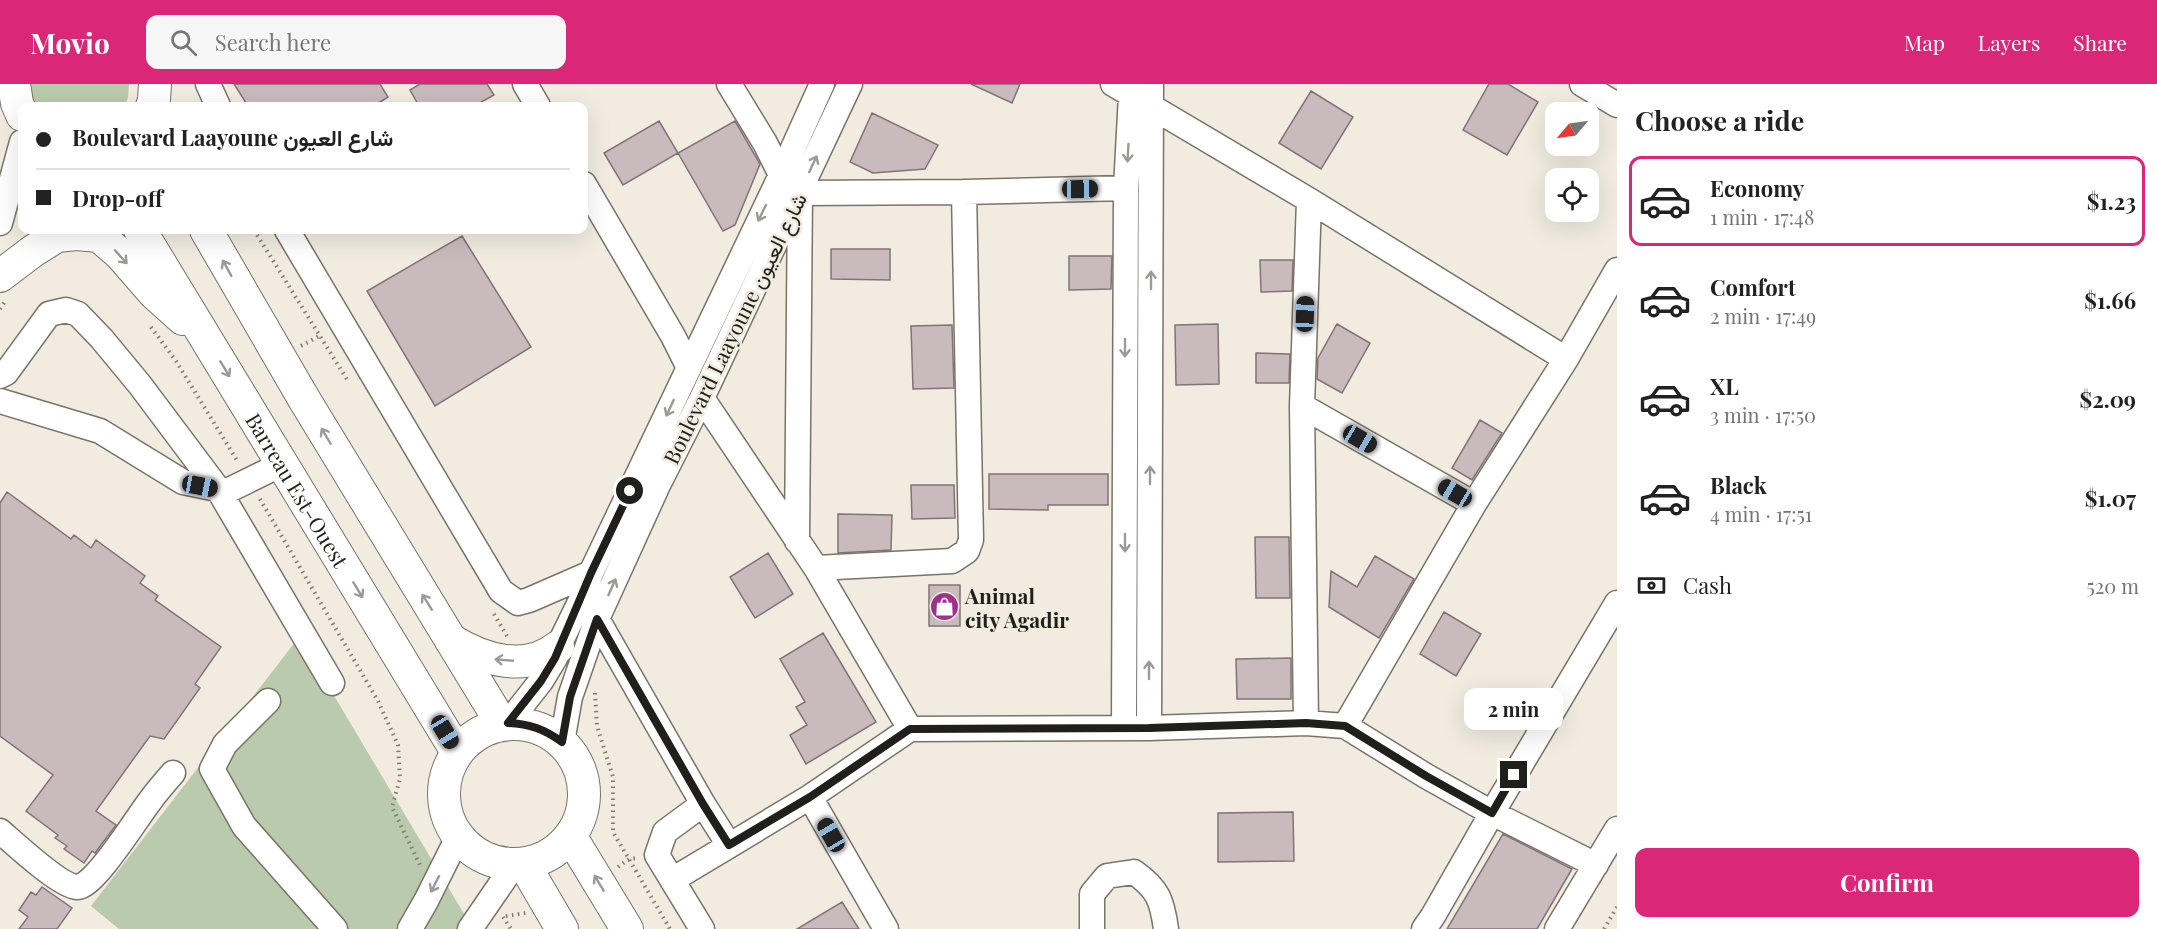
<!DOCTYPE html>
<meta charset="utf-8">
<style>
:root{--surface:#fff;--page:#f6f6f6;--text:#222;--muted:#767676;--line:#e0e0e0;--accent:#db2777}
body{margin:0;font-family:"Playfair Display",Vazirmatn,serif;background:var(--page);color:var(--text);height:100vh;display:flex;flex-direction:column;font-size:22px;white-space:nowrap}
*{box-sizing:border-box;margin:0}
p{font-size:20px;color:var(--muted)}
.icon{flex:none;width:33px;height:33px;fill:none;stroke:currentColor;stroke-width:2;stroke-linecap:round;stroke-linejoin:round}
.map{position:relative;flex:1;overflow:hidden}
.sheet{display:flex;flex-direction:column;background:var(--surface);width:540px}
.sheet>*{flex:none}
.hud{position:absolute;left:18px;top:18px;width:570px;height:132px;border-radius:12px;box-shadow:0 6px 24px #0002;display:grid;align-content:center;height:132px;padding:0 18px;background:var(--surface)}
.needle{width:39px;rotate:241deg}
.buttons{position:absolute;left:1545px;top:18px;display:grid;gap:12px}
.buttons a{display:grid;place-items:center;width:54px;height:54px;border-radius:12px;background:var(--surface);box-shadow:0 6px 24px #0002;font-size:30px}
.end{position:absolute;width:27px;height:27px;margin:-14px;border:8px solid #211f1b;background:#fff;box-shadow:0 0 0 3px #fff}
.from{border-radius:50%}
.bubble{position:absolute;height:42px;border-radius:12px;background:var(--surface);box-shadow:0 6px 24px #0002;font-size:20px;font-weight:700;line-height:42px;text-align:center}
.car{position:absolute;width:18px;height:36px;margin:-18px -9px;border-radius:8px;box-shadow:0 0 4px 2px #0007;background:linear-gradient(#222 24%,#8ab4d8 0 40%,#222 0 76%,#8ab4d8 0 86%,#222 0)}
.hud b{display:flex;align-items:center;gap:21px;height:57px;font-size:22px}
.hud b+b{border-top:2px solid var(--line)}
.hud i{width:15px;height:15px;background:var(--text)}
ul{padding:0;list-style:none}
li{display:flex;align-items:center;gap:18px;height:90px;margin:0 12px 9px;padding:0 6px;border:3px solid transparent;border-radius:12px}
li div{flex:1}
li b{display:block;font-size:22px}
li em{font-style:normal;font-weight:700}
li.active{border-color:var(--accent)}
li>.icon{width:54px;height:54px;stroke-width:1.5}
h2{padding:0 18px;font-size:27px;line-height:72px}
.pay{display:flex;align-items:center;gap:15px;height:66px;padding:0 18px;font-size:22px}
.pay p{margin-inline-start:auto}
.cta{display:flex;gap:12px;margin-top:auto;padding:12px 18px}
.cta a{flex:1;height:69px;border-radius:12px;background:var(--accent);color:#fff;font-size:24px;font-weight:700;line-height:69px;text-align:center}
header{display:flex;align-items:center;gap:36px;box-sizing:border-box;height:84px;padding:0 30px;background:var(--accent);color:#fff}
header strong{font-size:28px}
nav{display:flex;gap:33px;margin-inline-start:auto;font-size:21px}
.search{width:420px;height:54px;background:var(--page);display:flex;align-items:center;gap:15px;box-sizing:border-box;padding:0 21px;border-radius:12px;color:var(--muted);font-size:22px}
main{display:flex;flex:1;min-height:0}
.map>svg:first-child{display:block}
.green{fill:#b9cbac}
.building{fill:#c9babe;stroke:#817377;stroke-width:1.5}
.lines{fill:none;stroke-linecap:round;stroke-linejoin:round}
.minor-casing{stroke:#797468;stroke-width:27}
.major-casing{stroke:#797468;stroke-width:34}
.path{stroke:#807c74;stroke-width:4;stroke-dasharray:1.5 4.5;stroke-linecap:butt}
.minor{stroke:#fff;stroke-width:24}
.major{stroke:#fff;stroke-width:32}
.oneway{stroke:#9b9a98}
.route{stroke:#211f1b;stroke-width:8}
.labels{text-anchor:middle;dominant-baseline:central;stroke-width:5;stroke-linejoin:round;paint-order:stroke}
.street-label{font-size:21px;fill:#211f1b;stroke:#f1ecdf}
.poi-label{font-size:21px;font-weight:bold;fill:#211f1b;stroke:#f1ecdf;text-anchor:start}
</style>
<header>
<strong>Movio</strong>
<div class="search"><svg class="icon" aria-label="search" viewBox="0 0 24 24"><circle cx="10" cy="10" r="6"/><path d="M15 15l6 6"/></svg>Search here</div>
<nav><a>Map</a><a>Layers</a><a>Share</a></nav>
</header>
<main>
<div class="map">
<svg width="1617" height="845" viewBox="0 0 1617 845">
<rect width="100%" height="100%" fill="#f1ecdf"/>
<path class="green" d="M 31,0 L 129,0 L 128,13 L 125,22 L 36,22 L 32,14 Z
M 299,553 L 473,845 L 119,845 L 91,822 Z"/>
<path class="building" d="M 234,0 L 380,0 L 388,13 L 374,22 L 248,22 Z
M 420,0 L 487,0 L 494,11 L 474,22 L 419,22 L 410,6 Z
M 971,0 L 1020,0 L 1012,19 Z
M 1489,0 L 1508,0 L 1538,18 L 1507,71 L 1463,46 Z
M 1311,7 L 1353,33 L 1321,85 L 1279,59 Z
M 872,29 L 938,61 L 925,85 L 873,89 L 850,78 Z
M 659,37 L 678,69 L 623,101 L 604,69 Z
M 735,37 L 760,80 L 735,141 L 723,147 L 678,69 Z
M 462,152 L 531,263 L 435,322 L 367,207 Z
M 831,165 L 890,165 L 890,196 L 831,195 Z
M 1069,172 L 1112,172 L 1111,205 L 1069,206 Z
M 1260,176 L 1293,176 L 1292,207 L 1261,208 Z
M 1218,240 L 1219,300 L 1176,301 L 1175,241 Z
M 1337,240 L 1370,259 L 1342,309 L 1317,295 L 1318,274 Z
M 952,241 L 954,304 L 913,305 L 911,242 Z
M 1256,269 L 1290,270 L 1289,299 L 1256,299 Z
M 1480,336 L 1502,349 L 1472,396 L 1452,384 Z
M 989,390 L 1108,390 L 1108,421 L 1048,421 L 1048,426 L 989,425 Z
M 911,401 L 954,401 L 955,434 L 912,435 Z
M 7,408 L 71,455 L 74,451 L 91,464 L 96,456 L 145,492 L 140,499 L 158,512 L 155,516 L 221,563 L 195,600 L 200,604 L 164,655 L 150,652 L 96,727 L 116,741 L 95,769 L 92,767 L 84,779 L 64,765 L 67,762 L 55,754 L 58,751 L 26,727 L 53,691 L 0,652 L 0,419 Z
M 838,430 L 892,431 L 891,466 L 838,469 Z
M 1255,453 L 1289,453 L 1290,514 L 1256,514 Z
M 768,469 L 793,510 L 755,534 L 730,493 Z
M 1375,472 L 1414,495 L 1379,554 L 1329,523 L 1331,487 L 1357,503 Z
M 929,501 L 960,501 L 960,542 L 929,542 Z
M 1444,528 L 1481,550 L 1456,592 L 1420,570 Z
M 823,549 L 876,638 L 806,680 L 790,651 L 807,641 L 796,623 L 805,618 L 780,575 Z
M 1291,574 L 1291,615 L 1237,615 L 1236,575 Z
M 1293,728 L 1294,777 L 1218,778 L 1218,729 Z
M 1503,750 L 1572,785 L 1537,845 L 1447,845 Z
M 42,803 L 72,824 L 57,845 L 19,845 L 28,833 L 19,826 L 31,808 L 36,811 Z
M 842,818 L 859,845 L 797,845 Z"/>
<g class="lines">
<defs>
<path id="minor" d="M 208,0 L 218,22
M 525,0 L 538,22
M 729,0 L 765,59 L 781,91
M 1113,0 L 1309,116 L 1566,275
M 1582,0 L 1617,21
M 584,100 L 673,252 L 689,284
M 0,139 L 22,58
M 287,146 L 501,507 L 518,519 L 529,516 L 591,489
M 0,292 L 6,289 L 49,230 L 66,226 L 78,230 L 102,255 L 140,301 L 218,405 L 332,599
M 702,314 L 816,484 L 910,645
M 0,317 L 100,347 L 183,398 L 227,407 L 282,380
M 1302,322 L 1474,420
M 797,457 L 800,109 L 964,108 L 1126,104
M 816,484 L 952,477 L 967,467 L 971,456 L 964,108
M 597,535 L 703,720 L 729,761
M 268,617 L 225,660 L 212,685 L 244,742 L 335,845
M 508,639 L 541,597 L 555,574 L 558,563 L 580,518 L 591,489 L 781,91 L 822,0
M 1306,639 L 1302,322 L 1309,116
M 1345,642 L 1474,420 L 1566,275 L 1617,186
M 1124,644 L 1126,104 L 1131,11 L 1151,0
M 1149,644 L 1151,0
M 562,658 L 570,613 L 597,535 L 658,401 L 702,314 L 850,0
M 810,713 L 886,845
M 0,747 C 15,760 60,802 77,803 C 94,804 138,732 150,717 C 157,707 165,698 173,689
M 672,796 L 810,713 L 910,645 L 1149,644 L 1306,639 L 1345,642 L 1426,692 L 1492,729 L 1596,781
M 410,845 L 426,817 L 458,753
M 470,845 L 514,781
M 702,845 L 657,771 L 665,748 L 703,720
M 1092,845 L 1092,810 L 1107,792 L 1134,788 C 1158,805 1162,816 1166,845
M 1424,845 L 1433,832 L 1492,729 L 1617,519
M 1557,845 L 1617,745"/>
<g id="major">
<path d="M 14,0 L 17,19 L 22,31"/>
<path d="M 152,22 L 154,16 L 155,0"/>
<path id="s1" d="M 140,146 L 457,668"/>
<path d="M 206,146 L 304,315 L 502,640"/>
<path d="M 0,192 L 33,167 L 57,152 L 76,150 L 99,152 L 120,170 L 154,209 L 183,235"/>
<path d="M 451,556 C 483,576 526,589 558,563"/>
<circle cx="514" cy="710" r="70"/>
<path d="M 571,753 L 627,845"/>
<path d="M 524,780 L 562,845"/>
</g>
</defs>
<use href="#minor" class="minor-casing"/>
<use href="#major" class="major-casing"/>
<path class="path" d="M 254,146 L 348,297
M 0,225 L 6,216
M 151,243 L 176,277 L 238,378
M 301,262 L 321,251
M 260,415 L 378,617 L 398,661 L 400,695 L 392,723 L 420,781
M 494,530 L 507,552
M 595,609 L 597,642 L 613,693 L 613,748 L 670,845
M 618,783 L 629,775 L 638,774
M 506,832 L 526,829
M 503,833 L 511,845
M 1604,845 L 1617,823"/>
<use href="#minor" class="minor"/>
<use href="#major" class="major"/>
</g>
<defs><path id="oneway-shaft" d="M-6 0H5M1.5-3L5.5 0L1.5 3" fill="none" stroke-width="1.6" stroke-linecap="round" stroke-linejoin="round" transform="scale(1.5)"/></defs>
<g class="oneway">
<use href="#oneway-shaft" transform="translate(1128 69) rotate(93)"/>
<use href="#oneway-shaft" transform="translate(813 80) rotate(-65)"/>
<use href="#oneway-shaft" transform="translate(762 129) rotate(116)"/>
<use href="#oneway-shaft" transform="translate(121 173) rotate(48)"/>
<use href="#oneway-shaft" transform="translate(227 184) rotate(-119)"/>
<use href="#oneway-shaft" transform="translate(1151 196) rotate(-90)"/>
<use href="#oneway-shaft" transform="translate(1125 264) rotate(90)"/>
<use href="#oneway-shaft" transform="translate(225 285) rotate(59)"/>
<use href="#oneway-shaft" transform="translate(670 324) rotate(115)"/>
<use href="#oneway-shaft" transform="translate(326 352) rotate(-121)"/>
<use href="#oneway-shaft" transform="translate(1150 391) rotate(-90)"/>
<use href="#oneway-shaft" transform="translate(1125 459) rotate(90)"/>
<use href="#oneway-shaft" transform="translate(612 503) rotate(-66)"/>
<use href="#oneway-shaft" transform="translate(358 506) rotate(59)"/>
<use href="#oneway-shaft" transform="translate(427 518) rotate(-122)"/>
<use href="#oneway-shaft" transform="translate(504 576) rotate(-175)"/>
<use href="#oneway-shaft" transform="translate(1149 586) rotate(-90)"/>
<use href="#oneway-shaft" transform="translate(599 799) rotate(-121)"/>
<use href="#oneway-shaft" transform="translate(435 800) rotate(117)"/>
</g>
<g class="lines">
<path class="route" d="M 630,407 L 591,489 L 555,574 L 541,597 L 508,639 C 530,640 544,645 562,658 L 570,613 L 597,535 L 703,720 L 729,761 L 810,713 L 910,645 L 1149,644 L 1306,639 L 1345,642 L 1426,692 L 1492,729 L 1514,691"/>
</g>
<defs>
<symbol id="shop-disc" viewBox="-11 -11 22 22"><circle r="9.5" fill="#9f308e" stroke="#f1ecdf"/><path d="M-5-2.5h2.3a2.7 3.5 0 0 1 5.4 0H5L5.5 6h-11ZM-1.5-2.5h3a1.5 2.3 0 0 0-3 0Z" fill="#fff"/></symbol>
</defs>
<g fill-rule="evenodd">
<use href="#shop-disc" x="928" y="506" width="33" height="33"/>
</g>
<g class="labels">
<g class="street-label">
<text transform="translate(734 244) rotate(-64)">Boulevard Laayoune شارع العيون</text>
<text stroke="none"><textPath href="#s1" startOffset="304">Barreau Est-Ouest</textPath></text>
</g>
<g class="poi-label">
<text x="965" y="511">Animal<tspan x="965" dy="24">city Agadir</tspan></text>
</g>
</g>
</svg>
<div class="buttons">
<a><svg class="needle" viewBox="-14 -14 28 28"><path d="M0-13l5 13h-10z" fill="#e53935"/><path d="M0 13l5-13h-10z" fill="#767676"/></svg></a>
<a><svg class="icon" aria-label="locate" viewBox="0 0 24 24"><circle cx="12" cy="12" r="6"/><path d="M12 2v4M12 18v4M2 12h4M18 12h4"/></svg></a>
</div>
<i class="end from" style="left:630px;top:407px"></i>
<i class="end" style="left:1514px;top:691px"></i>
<div class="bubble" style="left:1464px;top:604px;width:99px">2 min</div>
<i class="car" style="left:1080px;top:105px;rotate:89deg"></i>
<i class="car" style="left:1305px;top:230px;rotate:2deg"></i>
<i class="car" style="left:1360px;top:355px;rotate:120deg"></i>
<i class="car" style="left:200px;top:402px;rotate:101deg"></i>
<i class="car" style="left:1455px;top:409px;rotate:300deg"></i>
<i class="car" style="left:445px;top:648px;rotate:149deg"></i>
<i class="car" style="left:831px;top:751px;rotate:330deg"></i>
<div class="hud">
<b><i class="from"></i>Boulevard Laayoune شارع العيون</b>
<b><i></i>Drop-off</b>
</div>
</div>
<section class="sheet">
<h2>Choose a ride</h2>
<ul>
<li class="active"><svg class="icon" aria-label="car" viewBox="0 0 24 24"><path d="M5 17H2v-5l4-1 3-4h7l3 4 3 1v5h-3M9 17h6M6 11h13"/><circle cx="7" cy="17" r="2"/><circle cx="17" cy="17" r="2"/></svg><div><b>Economy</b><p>1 min · 17:48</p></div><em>$1.23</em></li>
<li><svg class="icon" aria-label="car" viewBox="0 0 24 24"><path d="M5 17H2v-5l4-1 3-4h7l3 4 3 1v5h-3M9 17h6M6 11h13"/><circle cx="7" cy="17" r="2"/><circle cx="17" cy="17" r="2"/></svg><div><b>Comfort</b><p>2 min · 17:49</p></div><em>$1.66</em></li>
<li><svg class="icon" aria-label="car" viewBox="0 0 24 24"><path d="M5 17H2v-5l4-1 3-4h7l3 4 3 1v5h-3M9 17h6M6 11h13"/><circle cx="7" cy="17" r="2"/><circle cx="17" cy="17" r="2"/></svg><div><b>XL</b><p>3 min · 17:50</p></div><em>$2.09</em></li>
<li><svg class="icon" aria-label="car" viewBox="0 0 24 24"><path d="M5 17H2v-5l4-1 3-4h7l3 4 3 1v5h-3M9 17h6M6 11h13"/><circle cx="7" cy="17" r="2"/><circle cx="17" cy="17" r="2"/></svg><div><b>Black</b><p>4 min · 17:51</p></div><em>$1.07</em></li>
</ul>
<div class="pay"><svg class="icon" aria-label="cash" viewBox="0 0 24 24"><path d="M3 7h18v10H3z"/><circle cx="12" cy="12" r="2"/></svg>Cash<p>520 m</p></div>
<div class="cta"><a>Confirm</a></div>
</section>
</main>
